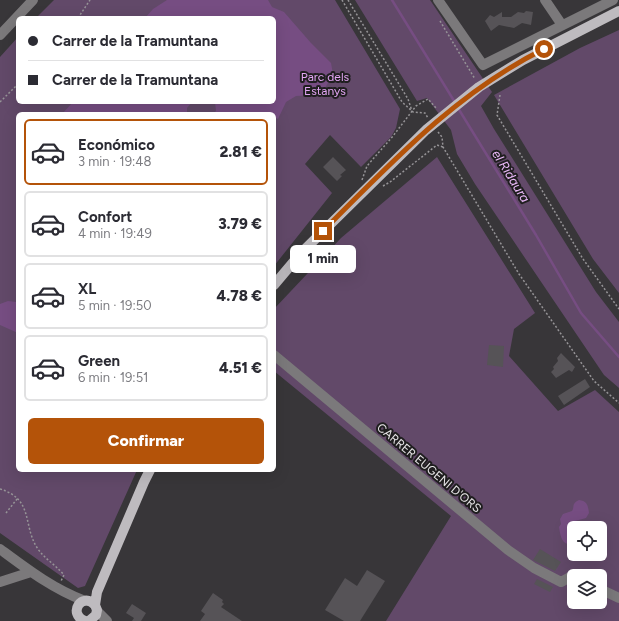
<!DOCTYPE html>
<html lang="es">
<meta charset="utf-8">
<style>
:root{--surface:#fff;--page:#f7f7f7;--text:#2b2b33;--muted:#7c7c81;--line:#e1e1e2;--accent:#b45309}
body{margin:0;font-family:Figtree,sans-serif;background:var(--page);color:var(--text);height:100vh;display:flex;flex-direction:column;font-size:15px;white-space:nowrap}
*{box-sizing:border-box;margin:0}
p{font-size:13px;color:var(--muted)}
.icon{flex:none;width:22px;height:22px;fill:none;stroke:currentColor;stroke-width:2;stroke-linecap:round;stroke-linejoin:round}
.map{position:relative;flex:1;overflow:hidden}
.side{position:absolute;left:16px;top:112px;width:260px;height:360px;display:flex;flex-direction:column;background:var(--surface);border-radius:6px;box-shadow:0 4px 16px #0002}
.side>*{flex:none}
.top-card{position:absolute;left:16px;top:16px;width:260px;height:88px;border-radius:6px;box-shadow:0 4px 16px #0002;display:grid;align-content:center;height:88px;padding:0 12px;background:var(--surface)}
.controls{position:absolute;left:567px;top:521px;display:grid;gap:8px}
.controls a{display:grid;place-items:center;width:40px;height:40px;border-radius:6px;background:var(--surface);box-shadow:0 4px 16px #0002;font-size:20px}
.end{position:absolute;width:18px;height:18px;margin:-9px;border:5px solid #b45309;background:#fff;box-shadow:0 0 0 2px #fff}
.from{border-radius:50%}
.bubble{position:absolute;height:28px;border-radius:6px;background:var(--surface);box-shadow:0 4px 16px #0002;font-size:13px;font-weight:800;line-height:28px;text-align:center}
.top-card b{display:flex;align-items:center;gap:14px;height:38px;font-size:15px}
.top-card b+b{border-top:1px solid var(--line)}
.top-card i{width:10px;height:10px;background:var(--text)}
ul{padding:7px 0 0;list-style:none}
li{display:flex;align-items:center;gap:12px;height:66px;margin:0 8px 6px;padding:0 4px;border:2px solid var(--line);border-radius:6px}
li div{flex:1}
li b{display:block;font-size:15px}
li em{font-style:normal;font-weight:800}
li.selected{border-color:var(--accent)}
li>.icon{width:36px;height:36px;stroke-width:1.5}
.primary-button{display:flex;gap:8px;margin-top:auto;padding:8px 12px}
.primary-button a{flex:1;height:46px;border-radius:6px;background:var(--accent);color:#fff;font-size:16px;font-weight:800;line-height:46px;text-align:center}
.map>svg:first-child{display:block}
.green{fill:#624969;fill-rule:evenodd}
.water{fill:#764d82}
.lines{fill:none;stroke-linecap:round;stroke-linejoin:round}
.stream{stroke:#764d82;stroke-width:2.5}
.building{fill:#565357}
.path{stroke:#969497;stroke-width:1.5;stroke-dasharray:2 2;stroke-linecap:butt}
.minor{stroke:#7b797b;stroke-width:10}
.major{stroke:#bebbbf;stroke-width:10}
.route{stroke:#b45309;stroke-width:5}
.labels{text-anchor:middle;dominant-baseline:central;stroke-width:4;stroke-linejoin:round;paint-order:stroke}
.park-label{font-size:12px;fill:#e2a5f3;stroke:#1f1e1f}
.street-label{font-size:12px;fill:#e8e6e8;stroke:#1f1e1f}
.water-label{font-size:13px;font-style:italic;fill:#e9b8f7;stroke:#1f1e1f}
</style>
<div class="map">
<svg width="619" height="621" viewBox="0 0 619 621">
<rect width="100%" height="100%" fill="#383639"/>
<path class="green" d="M 54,0 L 335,0 L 400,109 L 396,128 L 391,137 L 361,167 L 330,135 L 305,164 L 332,193 L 274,266 L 274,114 L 18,114 L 18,470 L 137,470 L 85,586 L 78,588 L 0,533 L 0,57 L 18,37 L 18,102 L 274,102 L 274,18 L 36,18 Z
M 355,0 L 430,0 L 492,92 L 481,106 L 494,129 L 596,292 L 619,322 L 619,388 L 604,375 L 475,184 L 457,154 L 451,130 L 427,98 L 417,101 Z
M 619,30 L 619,293 L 593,259 L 494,95 L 580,48 Z
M 437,157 L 535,313 L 514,329 L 509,356 L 558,411 L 595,390 L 619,412 L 619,621 L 386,621 L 451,516 L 274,371 L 274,309 L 341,238 ZM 574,528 L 600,528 L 600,554 L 574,554 ZM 574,576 L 600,576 L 600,602 L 574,602 Z"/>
<path class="water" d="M 167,0 L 268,0 L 272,7 L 284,12 L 311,43 L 331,63 L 333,74 L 325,88 L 313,95 L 296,96 L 286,102 L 278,119 L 274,117 L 274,114 L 213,114 L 216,111 L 215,102 L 274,102 L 274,18 L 145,18 L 153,9 Z
M 73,102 L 192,102 L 187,108 L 187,114 L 62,114 Z
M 8,301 L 16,302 L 18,301 L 18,333 L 0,325 L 0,304 Z
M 579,500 C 587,501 588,505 589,513 L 586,518 L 575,521 L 570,530 L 572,538 L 568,544 C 561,543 560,533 559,527 L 561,524 L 560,519 L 563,514 L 572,511 C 575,506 571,504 579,500 Z"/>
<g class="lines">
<path class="stream" d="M 392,0 L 456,104
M 458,108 L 536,235 L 581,313 L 619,357"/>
</g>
<path class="building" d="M 526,11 L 533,12 L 531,25 L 522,23 L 514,28 L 499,25 L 491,31 L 485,21 L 490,15 L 494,17 L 502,12 L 502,17 L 511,17 L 518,12 L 524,13 Z
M 333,157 L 346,170 L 340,175 L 342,176 L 337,181 L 323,167 Z
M 489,345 L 504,346 L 503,367 L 487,365 Z
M 561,353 L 575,367 L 572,372 L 569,370 L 556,378 L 551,372 L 554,369 L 553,367 L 558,361 L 557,358 Z
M 585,379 L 590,387 L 564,405 L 558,396 Z
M 540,549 L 561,562 L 555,571 L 533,560 Z
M 367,570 L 385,581 L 360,621 L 344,621 L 325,610 L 345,578 L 357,586 Z
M 537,579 L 553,587 L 550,592 L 534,584 Z
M 213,593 L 223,600 L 222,602 L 224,604 L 221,607 L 242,621 L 200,621 L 205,614 L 201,611 Z
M 132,604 L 146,613 L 141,621 L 132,621 L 134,618 L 126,613 Z"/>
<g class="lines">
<path class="path" d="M 342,0 L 402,102 L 413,112 L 425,113 L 428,118
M 348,0 L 408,99 L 412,111
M 78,18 L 90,0
M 440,21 L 475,79
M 500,95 L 497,115 L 583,259 L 619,309
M 0,102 L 18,84
M 438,132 L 442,137 L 443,147 L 519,274 L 594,381 L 619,403
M 362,180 L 367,166 L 393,136 L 416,106 L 428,99 L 437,109
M 383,186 L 390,182 L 437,145 L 443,147
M 0,489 C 33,499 23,523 36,546 C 43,558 55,564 64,575 L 61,581
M 6,513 L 17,499"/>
<path class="minor" d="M 438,0 L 483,65 L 613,0
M 545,0 L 562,25
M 0,35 L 33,0
M 274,355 L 508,550 L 534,568 L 561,582 L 574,575 L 575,576
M 0,549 C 27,569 53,589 85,601
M 0,582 L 31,572
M 600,589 L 619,598
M 97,611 L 107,621"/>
<path class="major" d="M 274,285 L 301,253 L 426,130 L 479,87 L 523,60 L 619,11
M 85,621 C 67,614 82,591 95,605
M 89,621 L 96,615 L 97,610 L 95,605 L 97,592 L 144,482 L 150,470"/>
</g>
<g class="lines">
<path class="route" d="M 323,231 C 391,163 457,92 544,49"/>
</g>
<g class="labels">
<g class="park-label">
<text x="325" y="77">Parc dels<tspan x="325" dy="14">Estanys</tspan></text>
</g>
<g class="street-label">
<text transform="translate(429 468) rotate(40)">CARRER EUGENI D'ORS</text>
</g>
<g class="water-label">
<text transform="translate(511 176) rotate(58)">el Ridaura</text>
</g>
</g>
</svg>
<div class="controls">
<a><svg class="icon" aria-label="locate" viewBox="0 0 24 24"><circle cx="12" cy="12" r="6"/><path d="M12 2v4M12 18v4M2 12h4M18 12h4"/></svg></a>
<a><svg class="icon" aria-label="layers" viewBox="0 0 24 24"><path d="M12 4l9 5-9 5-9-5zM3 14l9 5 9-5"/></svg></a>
</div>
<i class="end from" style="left:544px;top:49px"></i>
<i class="end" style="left:323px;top:231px"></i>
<div class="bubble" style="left:290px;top:245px;width:66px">1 min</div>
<div class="top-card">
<b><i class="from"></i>Carrer de la Tramuntana</b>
<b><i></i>Carrer de la Tramuntana</b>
</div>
<section class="side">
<ul>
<li class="selected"><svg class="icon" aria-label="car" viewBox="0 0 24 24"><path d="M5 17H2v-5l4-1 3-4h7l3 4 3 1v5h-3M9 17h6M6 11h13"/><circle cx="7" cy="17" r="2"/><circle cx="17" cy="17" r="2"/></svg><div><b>Económico</b><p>3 min · 19:48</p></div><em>2.81 €</em></li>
<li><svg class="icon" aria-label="car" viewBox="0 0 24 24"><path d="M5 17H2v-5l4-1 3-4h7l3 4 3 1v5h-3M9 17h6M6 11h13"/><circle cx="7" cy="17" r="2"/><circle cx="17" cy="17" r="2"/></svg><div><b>Confort</b><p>4 min · 19:49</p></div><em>3.79 €</em></li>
<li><svg class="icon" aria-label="car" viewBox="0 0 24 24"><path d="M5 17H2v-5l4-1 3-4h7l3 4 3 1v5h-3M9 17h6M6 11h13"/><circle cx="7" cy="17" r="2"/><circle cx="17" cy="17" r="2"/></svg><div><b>XL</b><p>5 min · 19:50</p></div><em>4.78 €</em></li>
<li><svg class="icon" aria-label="car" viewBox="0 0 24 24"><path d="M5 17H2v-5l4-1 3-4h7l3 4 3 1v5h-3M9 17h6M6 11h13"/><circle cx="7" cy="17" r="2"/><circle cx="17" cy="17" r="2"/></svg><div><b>Green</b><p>6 min · 19:51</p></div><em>4.51 €</em></li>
</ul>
<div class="primary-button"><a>Confirmar</a></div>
</section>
</div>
